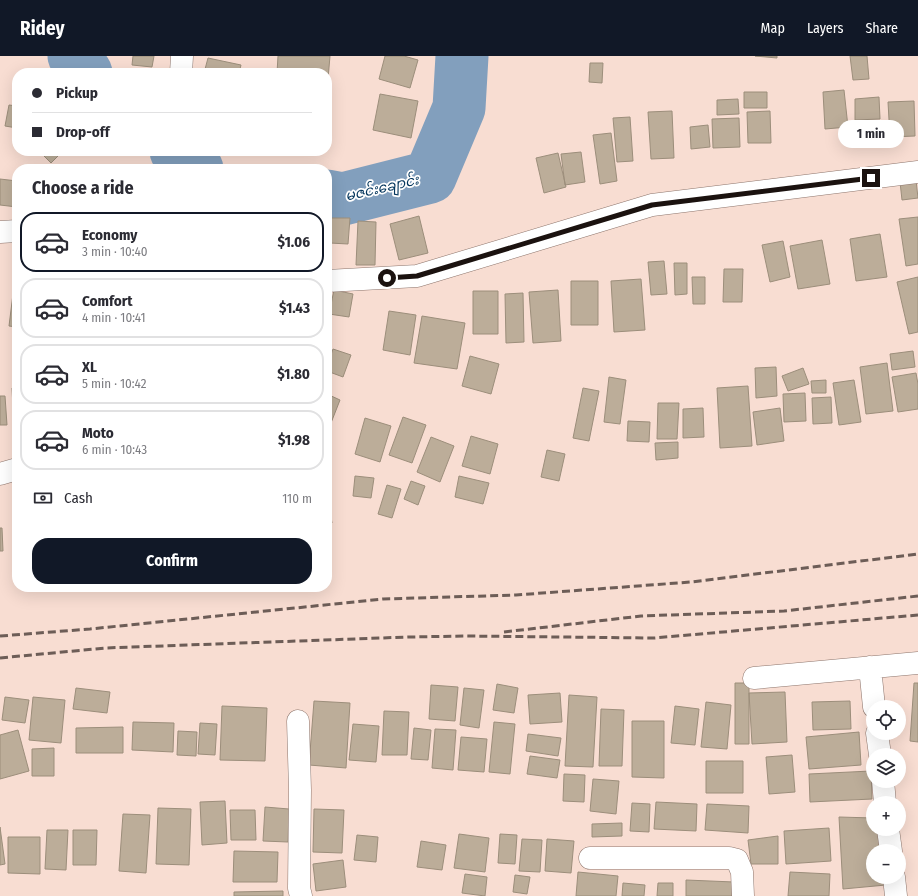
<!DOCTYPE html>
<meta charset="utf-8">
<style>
:root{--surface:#fff;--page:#f2f2f3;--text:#2b2b33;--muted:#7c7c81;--line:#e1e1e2;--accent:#111827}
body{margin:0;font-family:"Fira Sans Condensed","Noto Sans Myanmar",sans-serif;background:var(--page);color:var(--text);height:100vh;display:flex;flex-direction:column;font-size:15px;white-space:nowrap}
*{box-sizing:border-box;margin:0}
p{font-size:13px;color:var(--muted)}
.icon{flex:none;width:22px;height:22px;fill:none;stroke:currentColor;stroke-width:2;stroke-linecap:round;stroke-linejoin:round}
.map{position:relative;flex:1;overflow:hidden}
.side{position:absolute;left:12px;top:108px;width:320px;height:428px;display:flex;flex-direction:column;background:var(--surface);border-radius:16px;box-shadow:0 4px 16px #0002}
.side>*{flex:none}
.top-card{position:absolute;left:12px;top:12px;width:320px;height:88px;border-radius:16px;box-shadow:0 4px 16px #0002;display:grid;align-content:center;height:88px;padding:0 20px;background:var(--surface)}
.controls{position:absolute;left:866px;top:644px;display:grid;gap:8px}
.controls a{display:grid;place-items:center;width:40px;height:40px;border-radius:50%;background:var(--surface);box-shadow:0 4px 16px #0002;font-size:20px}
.end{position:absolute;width:18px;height:18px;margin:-9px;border:5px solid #1b120f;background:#fff;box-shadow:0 0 0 2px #fff}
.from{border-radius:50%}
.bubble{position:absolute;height:28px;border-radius:14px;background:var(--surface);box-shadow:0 4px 16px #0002;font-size:13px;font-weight:700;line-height:28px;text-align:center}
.top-card b{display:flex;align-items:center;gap:14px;height:38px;font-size:15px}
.top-card b+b{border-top:1px solid var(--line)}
.top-card i{width:10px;height:10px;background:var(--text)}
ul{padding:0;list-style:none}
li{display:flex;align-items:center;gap:12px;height:60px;margin:0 8px 6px;padding:0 12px;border:2px solid var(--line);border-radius:16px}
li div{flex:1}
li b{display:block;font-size:15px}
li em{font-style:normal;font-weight:700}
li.on{border-color:var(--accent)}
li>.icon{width:36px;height:36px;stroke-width:1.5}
h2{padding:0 20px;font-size:18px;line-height:48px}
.pay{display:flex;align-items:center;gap:10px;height:44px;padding:0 20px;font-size:15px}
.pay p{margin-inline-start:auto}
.button{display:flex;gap:8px;margin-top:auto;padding:8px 20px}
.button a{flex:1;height:46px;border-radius:16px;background:var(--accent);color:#fff;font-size:16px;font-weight:700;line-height:46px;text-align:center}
header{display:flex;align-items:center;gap:24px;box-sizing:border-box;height:56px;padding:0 20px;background:var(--accent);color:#fff}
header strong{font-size:19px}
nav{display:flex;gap:22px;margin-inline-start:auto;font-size:14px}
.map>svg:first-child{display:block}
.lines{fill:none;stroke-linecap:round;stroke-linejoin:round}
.river{stroke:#829fbd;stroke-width:53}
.building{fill:#bcad99;stroke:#9c8e7b}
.street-casing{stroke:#8d756c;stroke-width:23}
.street{stroke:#fff;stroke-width:22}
.rail{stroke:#6d5d57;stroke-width:3;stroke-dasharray:8 4;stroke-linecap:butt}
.route{stroke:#1b120f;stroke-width:5}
.labels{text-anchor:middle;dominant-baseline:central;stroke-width:3.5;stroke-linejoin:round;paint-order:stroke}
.water-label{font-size:14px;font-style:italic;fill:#03355c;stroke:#fff}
</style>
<header>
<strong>Ridey</strong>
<nav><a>Map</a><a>Layers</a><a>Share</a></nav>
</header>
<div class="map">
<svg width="918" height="840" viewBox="0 0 918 840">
<rect width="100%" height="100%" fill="#f8ddd2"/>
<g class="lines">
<path class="river" d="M 74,0 L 86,17
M 176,95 L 197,113
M 327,140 L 343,143 L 430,121 L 459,52 L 462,0"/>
</g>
<path class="building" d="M 133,0 L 154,0 L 152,11 L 132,9 Z
M 278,0 L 330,0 L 328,23 L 327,23 L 327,17 L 277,17 Z
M 385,0 L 404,0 L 418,4 L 410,32 L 379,23 Z
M 755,0 L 777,0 L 777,2 Z
M 850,0 L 867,0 L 869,23 L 853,24 Z
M 208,2 L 241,9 L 239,17 L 204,17 Z
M 590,7 L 603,7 L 602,27 L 589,26 Z
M 844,34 L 848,71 L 825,73 L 823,36 Z
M 744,36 L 767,36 L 767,52 L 744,52 Z
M 380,38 L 418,45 L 411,82 L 373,74 Z
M 879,41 L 880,63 L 855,64 L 855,43 Z
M 738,43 L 739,58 L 717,59 L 717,44 Z
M 914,45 L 915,80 L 890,81 L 888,46 Z
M 9,49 L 17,50 L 17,72 L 5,70 Z
M 672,55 L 674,102 L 651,103 L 648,56 Z
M 770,55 L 771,87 L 748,87 L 747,56 Z
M 630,61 L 633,105 L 617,106 L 613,62 Z
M 739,62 L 740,91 L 713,92 L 712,63 Z
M 708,69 L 710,91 L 691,93 L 690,71 Z
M 611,77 L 617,125 L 600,128 L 593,79 Z
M 39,95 L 63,95 L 51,107 Z
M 581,96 L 585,126 L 565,129 L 561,98 Z
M 558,97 L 566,131 L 544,137 L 536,102 Z
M 0,123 L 17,125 L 17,151 L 0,149 Z
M 916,124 L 918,142 L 902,144 L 900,126 Z
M 419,160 L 428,197 L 399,204 L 390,168 Z
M 918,161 L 918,208 L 906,210 L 899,163 Z
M 331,162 L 350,162 L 348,188 L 330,187 Z
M 358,165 L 376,166 L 375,209 L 356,209 Z
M 880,178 L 887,221 L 856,225 L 850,183 Z
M 822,184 L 830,228 L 798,233 L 790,190 Z
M 783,185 L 790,221 L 770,226 L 762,189 Z
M 664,205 L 667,238 L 651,239 L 648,206 Z
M 674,207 L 687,207 L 687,238 L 675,239 Z
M 724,213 L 743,213 L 742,246 L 723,246 Z
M 16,214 L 17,215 L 17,271 L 9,270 Z
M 692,221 L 705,221 L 705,248 L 693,248 Z
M 918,221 L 918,276 L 909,278 L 897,226 Z
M 641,223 L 645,274 L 614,276 L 611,225 Z
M 571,225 L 598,225 L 598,269 L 571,269 Z
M 334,234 L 353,238 L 349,261 L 329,258 Z
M 558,234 L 561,285 L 533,287 L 529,236 Z
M 473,235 L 498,235 L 498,278 L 473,278 Z
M 523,237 L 524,286 L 506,287 L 505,238 Z
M 389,255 L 416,259 L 410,299 L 383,294 Z
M 422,260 L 465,267 L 457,313 L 414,307 Z
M 333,293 L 351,299 L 343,321 L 327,315 L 327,309 Z
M 913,295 L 915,311 L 892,314 L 890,298 Z
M 470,300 L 499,308 L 491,338 L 462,330 Z
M 887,307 L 893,355 L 866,358 L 860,311 Z
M 776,311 L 777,340 L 756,342 L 755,312 Z
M 803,312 L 809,328 L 788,335 L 782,320 Z
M 916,317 L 918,328 L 918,353 L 898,356 L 892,321 Z
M 609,321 L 626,324 L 620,368 L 604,366 Z
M 826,324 L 826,337 L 812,337 L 811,325 Z
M 854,324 L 861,366 L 839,369 L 833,327 Z
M 748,330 L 752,390 L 720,392 L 717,332 Z
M 12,332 L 17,332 L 17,370 L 14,371 Z
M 583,332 L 599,335 L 589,385 L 573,382 Z
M 805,337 L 806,365 L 784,366 L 783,338 Z
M 327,338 L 340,344 L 329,372 L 327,371 Z
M 0,340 L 5,340 L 7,369 L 0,369 Z
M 831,341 L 832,367 L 813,368 L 812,342 Z
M 658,347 L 679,347 L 677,383 L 657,383 Z
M 703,352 L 704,381 L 683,382 L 683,353 Z
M 780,352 L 784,385 L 757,389 L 753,356 Z
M 403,361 L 426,369 L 412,407 L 389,399 Z
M 365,362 L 391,370 L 380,406 L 355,398 Z
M 628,365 L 650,366 L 649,386 L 627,385 Z
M 471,380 L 498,388 L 490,418 L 462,410 Z
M 431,381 L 454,390 L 440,426 L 417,416 Z
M 678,386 L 678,402 L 656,404 L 655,387 Z
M 547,394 L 565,398 L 559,425 L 541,421 Z
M 355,420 L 374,422 L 371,442 L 353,440 Z
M 459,420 L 489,427 L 483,448 L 455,441 Z
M 411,425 L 425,430 L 418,449 L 404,443 Z
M 387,429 L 401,433 L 392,462 L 378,458 Z
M 328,444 L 332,467 L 327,468 L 327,445 Z
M 0,472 L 2,472 L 3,495 L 0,495 Z
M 735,627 L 749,627 L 749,688 L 735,688 Z
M 914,627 L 918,627 L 918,686 L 910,685 Z
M 497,628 L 518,632 L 514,657 L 493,654 Z
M 431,629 L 458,631 L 455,665 L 429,663 Z
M 76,632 L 110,636 L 107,657 L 73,653 Z
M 464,632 L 484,634 L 479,672 L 460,669 Z
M 785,636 L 787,686 L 752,688 L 749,637 Z
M 560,637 L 562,666 L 530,668 L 528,639 Z
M 569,639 L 597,641 L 593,711 L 565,710 Z
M 5,641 L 29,644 L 25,667 L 2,664 Z
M 33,641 L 65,644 L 61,687 L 29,684 Z
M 314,645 L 350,647 L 346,712 L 309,709 Z
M 850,645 L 851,673 L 813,674 L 812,646 Z
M 706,646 L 731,649 L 727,693 L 701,691 Z
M 222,650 L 267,652 L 265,705 L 220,704 Z
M 675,650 L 699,653 L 695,689 L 671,687 Z
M 601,653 L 624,654 L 622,710 L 599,710 Z
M 384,655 L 409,656 L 407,699 L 382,699 Z
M 632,665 L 664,665 L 664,722 L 632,721 Z
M 133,666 L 174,667 L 173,696 L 132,694 Z
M 494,666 L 515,668 L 510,718 L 489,716 Z
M 200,667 L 217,668 L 215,699 L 198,698 Z
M 353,668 L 379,670 L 376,706 L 349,704 Z
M 123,671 L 123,697 L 76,697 L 76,672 Z
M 414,672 L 431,674 L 428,704 L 411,703 Z
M 435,673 L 456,674 L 453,714 L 432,712 Z
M 18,674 L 29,715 L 0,723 L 0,679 Z
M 178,675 L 197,676 L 196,700 L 177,699 Z
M 859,676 L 861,709 L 809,713 L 806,681 Z
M 528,678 L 561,682 L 558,700 L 526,695 Z
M 461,681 L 487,683 L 484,716 L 458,714 Z
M 54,692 L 54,720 L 32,720 L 32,693 Z
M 792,699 L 795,736 L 769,738 L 766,701 Z
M 530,700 L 560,704 L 557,722 L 527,718 Z
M 706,705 L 743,705 L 743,737 L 706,737 Z
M 871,715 L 872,743 L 810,746 L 809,718 Z
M 564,718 L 585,719 L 584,746 L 563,745 Z
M 593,723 L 619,725 L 616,758 L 590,755 Z
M 225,745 L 227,787 L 202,789 L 200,746 Z
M 656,746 L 697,748 L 696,775 L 654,773 Z
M 632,747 L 650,748 L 649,776 L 630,775 Z
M 707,748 L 749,750 L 748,777 L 705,774 Z
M 265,751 L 289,753 L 288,786 L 263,785 Z
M 158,752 L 191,753 L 189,809 L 156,808 Z
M 314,753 L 344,754 L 342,797 L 313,796 Z
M 230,754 L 255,754 L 256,784 L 231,784 Z
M 123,758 L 150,759 L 146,817 L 119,815 Z
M 839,761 L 873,762 L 873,773 L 880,773 L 882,795 L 873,795 L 873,821 L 885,821 L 886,829 L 843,833 Z
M 622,767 L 622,780 L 592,781 L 592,768 Z
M 0,771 L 5,808 L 0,809 Z
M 829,772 L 831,805 L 786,808 L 784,775 Z
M 47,774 L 68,774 L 66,814 L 45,813 Z
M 73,774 L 97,774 L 96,809 L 73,809 Z
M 459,778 L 489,782 L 485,816 L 454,812 Z
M 500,778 L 517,779 L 515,808 L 498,807 Z
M 357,779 L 378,781 L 376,806 L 354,804 Z
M 778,780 L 778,808 L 751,808 L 748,784 Z
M 8,781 L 40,781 L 40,818 L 8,817 Z
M 522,783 L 542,784 L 540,816 L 519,815 Z
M 547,783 L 574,785 L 571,817 L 545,815 Z
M 421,785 L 446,789 L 442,814 L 417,811 Z
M 234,795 L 278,796 L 277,826 L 233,826 Z
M 343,804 L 346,831 L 316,835 L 313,808 Z
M 578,816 L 618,820 L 616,840 L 576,840 Z
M 790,816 L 830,818 L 829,840 L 788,840 Z
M 465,818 L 487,821 L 485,840 L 462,837 Z
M 515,819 L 530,821 L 527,838 L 513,836 Z
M 686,824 L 734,826 L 733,840 L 686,840 Z
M 623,827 L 645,829 L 644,840 L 622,840 Z
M 658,827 L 673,827 L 673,840 L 657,840 Z
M 283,835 L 283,840 L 234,840 L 234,836 Z"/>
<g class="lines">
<defs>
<path id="street" d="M 181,17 L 182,0
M 0,176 L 17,175
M 327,225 L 417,220 L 652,149 L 918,116
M 0,418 L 17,413
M 870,611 L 874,651
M 754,622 L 918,607
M 298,665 L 300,734 L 299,832 L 301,840
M 877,677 L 880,699
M 883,725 L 885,747
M 888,773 L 891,795
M 590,802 L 729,802 L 737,804 L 742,816 L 743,840
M 894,821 L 896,840"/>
</defs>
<use href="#street" class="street-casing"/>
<use href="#street" class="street"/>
<path class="rail" d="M 504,576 L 641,560 L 784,555 L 918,540
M 0,580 L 90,573 L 383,543 L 516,539 L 691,526 L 918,498
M 0,602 L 105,592 L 408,581 L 467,580 L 654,582 L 918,559"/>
</g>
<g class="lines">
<path class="route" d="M 387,222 L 417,220 L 652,149 L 871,122"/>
</g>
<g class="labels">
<g class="water-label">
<text transform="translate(382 132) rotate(-13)">မဇင်းချောင်း</text>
</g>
</g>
</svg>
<div class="controls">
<a><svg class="icon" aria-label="locate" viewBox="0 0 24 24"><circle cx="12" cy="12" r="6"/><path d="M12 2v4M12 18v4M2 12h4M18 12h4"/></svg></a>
<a><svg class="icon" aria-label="layers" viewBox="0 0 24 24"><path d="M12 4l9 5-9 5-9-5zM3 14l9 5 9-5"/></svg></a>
<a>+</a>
<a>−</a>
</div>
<i class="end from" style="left:387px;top:222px"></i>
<i class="end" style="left:871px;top:122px"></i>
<div class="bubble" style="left:838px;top:64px;width:66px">1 min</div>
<div class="top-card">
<b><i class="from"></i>Pickup</b>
<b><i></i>Drop-off</b>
</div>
<section class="side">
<h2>Choose a ride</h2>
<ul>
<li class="on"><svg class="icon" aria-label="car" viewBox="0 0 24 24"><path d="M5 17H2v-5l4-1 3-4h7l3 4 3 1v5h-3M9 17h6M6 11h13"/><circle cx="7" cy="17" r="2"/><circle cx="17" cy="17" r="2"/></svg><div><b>Economy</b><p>3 min · 10:40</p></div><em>$1.06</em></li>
<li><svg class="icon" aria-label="car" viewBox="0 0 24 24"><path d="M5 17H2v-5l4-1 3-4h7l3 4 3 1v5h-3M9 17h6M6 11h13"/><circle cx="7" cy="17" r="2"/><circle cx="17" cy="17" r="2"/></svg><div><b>Comfort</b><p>4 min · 10:41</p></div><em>$1.43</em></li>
<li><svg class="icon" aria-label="car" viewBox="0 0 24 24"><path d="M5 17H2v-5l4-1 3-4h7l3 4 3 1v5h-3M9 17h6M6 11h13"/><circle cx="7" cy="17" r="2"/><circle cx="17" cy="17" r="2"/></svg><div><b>XL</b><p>5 min · 10:42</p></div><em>$1.80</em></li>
<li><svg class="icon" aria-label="car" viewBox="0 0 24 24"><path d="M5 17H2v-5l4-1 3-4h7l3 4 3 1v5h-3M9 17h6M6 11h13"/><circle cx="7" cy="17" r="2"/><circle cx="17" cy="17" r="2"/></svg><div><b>Moto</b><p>6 min · 10:43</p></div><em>$1.98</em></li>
</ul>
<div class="pay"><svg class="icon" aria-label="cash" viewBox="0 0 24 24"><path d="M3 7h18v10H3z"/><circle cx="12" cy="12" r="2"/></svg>Cash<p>110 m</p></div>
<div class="button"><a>Confirm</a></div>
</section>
</div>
